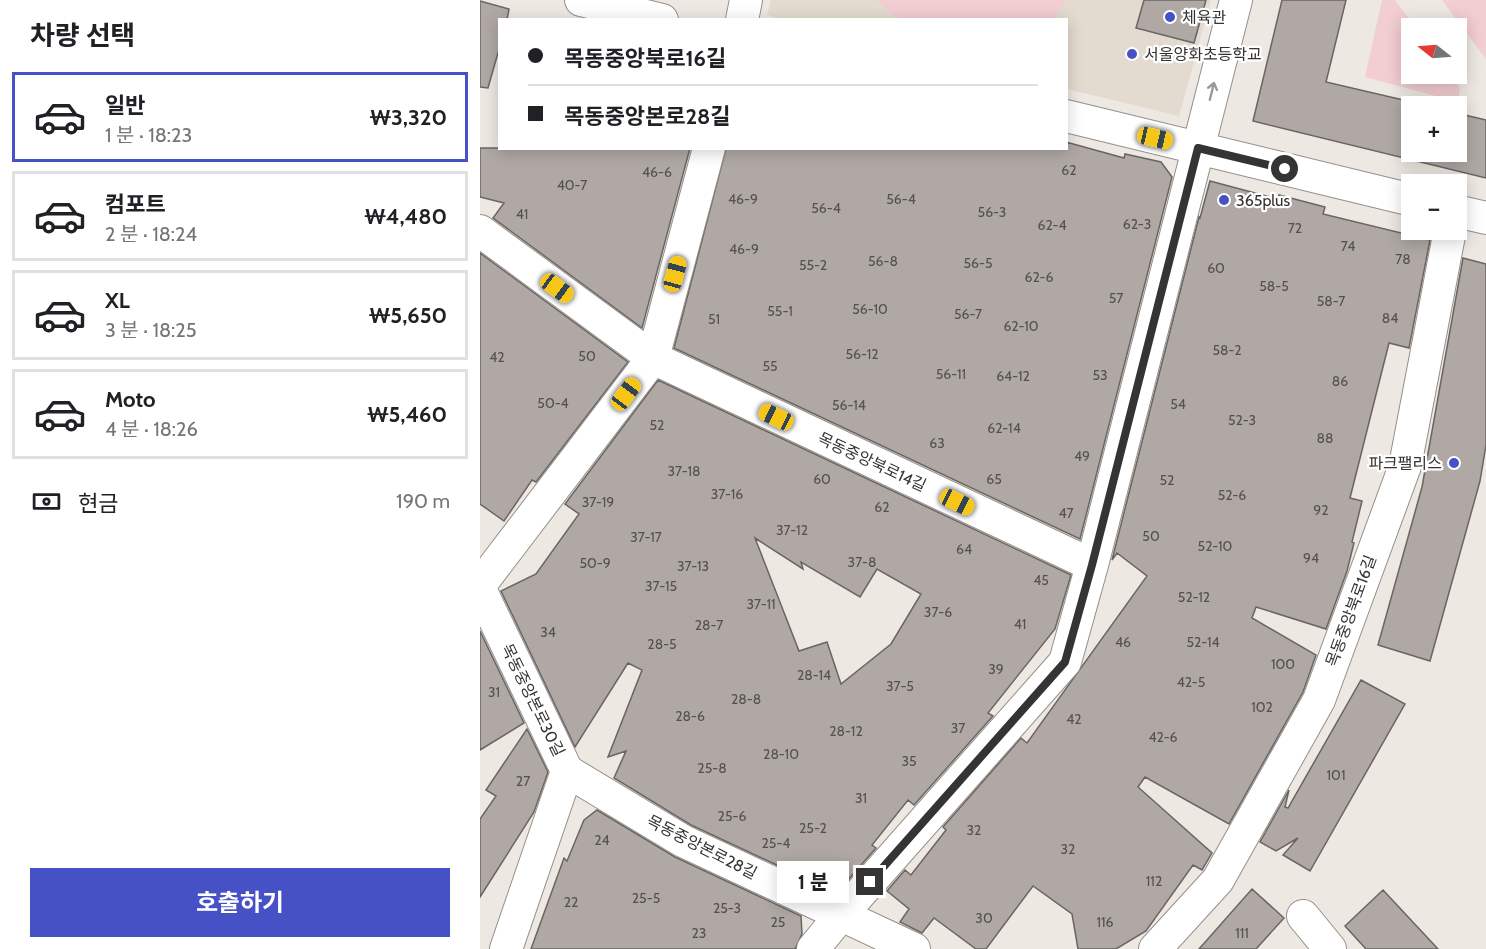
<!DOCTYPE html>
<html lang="ko">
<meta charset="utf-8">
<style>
:root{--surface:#fff;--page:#f6f6f6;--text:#202124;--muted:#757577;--line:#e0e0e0;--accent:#4651c5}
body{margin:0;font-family:Cabin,"Noto Sans KR",sans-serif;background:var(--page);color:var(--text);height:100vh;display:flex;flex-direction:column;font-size:22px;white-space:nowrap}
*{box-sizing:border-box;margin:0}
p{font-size:20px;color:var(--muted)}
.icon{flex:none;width:33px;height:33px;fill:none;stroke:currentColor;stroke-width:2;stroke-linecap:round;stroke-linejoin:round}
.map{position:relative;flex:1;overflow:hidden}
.side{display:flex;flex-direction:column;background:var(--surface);width:480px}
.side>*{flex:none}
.top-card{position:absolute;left:18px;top:18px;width:570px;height:132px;border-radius:0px;box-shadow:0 3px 15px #0003;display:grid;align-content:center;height:132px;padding:0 30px;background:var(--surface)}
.needle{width:39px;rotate:287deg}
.controls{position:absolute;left:921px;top:18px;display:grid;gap:12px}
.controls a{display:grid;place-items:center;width:66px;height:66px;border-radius:0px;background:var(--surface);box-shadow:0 3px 15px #0003;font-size:30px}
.end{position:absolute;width:27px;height:27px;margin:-14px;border:8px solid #363432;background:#fff;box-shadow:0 0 0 3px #fff}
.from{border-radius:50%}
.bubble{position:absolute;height:42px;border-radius:0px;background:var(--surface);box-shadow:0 3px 15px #0003;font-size:20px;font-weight:700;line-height:42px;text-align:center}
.car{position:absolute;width:18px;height:36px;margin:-18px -9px;border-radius:8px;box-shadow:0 0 4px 2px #0007;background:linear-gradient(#f5c518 24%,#345 0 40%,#f5c518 0 76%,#345 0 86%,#f5c518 0)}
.top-card b{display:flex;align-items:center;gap:21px;height:57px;font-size:22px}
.top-card b+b{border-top:2px solid var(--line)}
.top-card i{width:15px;height:15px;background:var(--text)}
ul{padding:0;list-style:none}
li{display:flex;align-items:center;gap:18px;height:90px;margin:0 12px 9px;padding:0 18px;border:3px solid var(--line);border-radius:0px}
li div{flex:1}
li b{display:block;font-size:22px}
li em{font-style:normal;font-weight:700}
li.on{border-color:var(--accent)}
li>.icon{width:54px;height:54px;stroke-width:1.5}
h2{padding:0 30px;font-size:27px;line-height:72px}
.pay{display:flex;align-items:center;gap:15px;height:66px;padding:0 30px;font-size:22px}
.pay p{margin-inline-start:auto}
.primary-button{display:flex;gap:12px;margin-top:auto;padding:12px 30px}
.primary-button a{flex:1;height:69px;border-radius:0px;background:var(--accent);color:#fff;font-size:24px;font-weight:700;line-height:69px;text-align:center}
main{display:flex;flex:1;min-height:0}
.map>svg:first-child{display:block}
.built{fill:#e3dbcf}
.green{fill:#f2cdd2}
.building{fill:#afa8a5;stroke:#6b6562;stroke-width:1.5;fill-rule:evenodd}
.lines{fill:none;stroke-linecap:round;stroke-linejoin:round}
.street-casing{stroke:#948f8a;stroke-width:34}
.street{stroke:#fff;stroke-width:32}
.oneway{stroke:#9a9a98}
.route{stroke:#363432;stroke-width:8}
.poi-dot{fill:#4651c5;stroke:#fff;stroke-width:2}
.labels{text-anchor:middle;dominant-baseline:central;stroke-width:4.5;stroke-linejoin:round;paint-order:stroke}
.number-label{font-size:14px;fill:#54514f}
.poi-label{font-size:16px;fill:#363432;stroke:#fff;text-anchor:start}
.street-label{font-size:16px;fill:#363432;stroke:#fff}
</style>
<main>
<section class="side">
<h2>차량 선택</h2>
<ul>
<li class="on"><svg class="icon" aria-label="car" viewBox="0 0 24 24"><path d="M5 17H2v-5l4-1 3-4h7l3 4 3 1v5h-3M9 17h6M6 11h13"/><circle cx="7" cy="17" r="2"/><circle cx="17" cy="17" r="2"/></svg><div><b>일반</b><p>1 분 · 18:23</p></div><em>₩3,320</em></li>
<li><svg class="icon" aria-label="car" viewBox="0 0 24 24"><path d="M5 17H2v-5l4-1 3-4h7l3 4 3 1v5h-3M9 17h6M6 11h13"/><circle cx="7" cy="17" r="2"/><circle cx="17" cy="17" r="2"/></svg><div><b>컴포트</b><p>2 분 · 18:24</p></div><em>₩4,480</em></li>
<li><svg class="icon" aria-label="car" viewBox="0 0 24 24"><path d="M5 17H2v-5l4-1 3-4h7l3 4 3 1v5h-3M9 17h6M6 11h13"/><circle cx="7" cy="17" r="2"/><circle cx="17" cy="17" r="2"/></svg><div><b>XL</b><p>3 분 · 18:25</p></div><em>₩5,650</em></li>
<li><svg class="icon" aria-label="car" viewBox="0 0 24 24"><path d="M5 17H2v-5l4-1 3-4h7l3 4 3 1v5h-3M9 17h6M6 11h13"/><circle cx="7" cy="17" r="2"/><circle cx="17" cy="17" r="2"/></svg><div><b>Moto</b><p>4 분 · 18:26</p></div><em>₩5,460</em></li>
</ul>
<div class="pay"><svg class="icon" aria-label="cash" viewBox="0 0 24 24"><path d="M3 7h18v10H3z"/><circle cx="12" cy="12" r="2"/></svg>현금<p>190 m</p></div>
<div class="primary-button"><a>호출하기</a></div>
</section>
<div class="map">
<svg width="1006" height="949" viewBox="0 0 1006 949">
<rect width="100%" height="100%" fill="#ede8e2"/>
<path class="built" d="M 291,0 L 731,0 L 699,116 L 587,89 L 586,20 L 306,20 L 287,15 Z"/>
<path class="green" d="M 398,0 L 586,0 L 574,19 L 428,20 L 412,15 Z
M 902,0 L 915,0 L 936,28 L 932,28 L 932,74 L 969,74 L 980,88 L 978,102 L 885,77 Z
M 962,0 L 1006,0 L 1006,59 Z"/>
<path class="building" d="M 664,0 L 726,0 L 714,43 L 656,28 Z
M 802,0 L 866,0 L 846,82 L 949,106 L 932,106 L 932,152 L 976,152 L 976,113 L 1006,120 L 1006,178 L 773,121 Z
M 0,1 L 29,9 L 27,20 L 20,20 L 20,46 L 8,88 L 0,87 Z
M 586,142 L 644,158 L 645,154 L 681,162 L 692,177 L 600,539 L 194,348 L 246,148 L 586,148 Z
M 0,148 L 210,148 L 162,328 L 13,218 L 24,203 L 0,197 Z
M 730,181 L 798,199 L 799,195 L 845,207 L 843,214 L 950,240 L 929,348 L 909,343 L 870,498 L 882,501 L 872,542 L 874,543 L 867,571 L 846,629 L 776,607 L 772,618 L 836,655 L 823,692 L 749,824 L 665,777 L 658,787 L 732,853 L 722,870 L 713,865 L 666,931 L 636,949 L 598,949 L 592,914 L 553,886 L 506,949 L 496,949 L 454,918 L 442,933 L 420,922 L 429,909 L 407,891 L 425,870 L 431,875 L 466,830 L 463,827 L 541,738 L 547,743 L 667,576 L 637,553 L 632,560 L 719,217 L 720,218 Z
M 0,253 L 148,362 L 56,482 L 52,480 L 24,521 L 0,504 Z
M 983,258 L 1006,264 L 1006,445 L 1000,481 L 950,661 L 898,645 L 942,487 Z
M 178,380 L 591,575 L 575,629 L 508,713 L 513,716 L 434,805 L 428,800 L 392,845 L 396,848 L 368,880 L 346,888 L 211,825 L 134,778 L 146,751 L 128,757 L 162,670 L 148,663 L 95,747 L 21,591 L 56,574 L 99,514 L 85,504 ZM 275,538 L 323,569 L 321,562 L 380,597 L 397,569 L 441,594 L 411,644 L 361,684 L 347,642 L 319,651 Z
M 0,631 L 44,723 L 0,750 Z
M 881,680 L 925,704 L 830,871 L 803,855 L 818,838 L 796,851 L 780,842 L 809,790 L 805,807 L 808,808 Z
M 47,729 L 68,772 L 54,812 L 0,897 L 0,819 L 16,796 L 6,790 Z
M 117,810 L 195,857 L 321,916 L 322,934 L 315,949 L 51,949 L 84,858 L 87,861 L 104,820 Z
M 772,889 L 804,918 L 776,949 L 719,949 Z
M 903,890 L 958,949 L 886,949 L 865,926 Z"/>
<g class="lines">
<defs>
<path id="street" d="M 101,0 L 182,20
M 262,20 L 266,0
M 586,116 L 932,200
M 976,211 L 1006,218
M 0,231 L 173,358 L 612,565
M 0,585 L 173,358 L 229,148
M 0,589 L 87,771 L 26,949
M 87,771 L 203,841 L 434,949
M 823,916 L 850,949
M 333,949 L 361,915 L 585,662 L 612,565 L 756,0
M 675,949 L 738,880 L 839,700 L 925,466 L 970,230"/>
</defs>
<use href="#street" class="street-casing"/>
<use href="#street" class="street"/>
</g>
<defs><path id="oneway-shaft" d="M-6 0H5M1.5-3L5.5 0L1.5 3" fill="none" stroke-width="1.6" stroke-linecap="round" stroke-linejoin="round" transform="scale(1.5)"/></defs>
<use class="oneway" href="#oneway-shaft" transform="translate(732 91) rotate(-76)"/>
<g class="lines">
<path class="route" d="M 390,882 L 585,662 L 612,565 L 718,148 L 805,169"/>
</g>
<g class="poi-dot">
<circle cx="690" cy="17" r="6"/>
<circle cx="652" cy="54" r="6"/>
<circle cx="744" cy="200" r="6"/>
<circle cx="974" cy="463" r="6"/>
</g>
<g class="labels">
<g class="number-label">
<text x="589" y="170">62</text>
<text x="177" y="172">46-6</text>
<text x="92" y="185">40-7</text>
<text x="263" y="199">46-9</text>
<text x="421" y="199">56-4</text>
<text x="346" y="208">56-4</text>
<text x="512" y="212">56-3</text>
<text x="42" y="214">41</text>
<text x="657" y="224">62-3</text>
<text x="572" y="225">62-4</text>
<text x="815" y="228">72</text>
<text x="868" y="246">74</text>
<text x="264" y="249">46-9</text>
<text x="923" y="259">78</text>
<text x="403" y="261">56-8</text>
<text x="498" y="263">56-5</text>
<text x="333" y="265">55-2</text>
<text x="736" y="268">60</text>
<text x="559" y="277">62-6</text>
<text x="794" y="286">58-5</text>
<text x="636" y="298">57</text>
<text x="851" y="301">58-7</text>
<text x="390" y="309">56-10</text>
<text x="300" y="311">55-1</text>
<text x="488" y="314">56-7</text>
<text x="910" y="318">84</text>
<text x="234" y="319">51</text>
<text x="541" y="326">62-10</text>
<text x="747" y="350">58-2</text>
<text x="382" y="354">56-12</text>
<text x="107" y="356">50</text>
<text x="17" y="357">42</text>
<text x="290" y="366">55</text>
<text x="471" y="374">56-11</text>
<text x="620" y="375">53</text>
<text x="533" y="376">64-12</text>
<text x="860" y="381">86</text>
<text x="73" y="403">50-4</text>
<text x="698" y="404">54</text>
<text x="369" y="405">56-14</text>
<text x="762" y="420">52-3</text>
<text x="177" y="425">52</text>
<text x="524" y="428">62-14</text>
<text x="845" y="438">88</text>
<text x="457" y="443">63</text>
<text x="602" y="456">49</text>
<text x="204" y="471">37-18</text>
<text x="342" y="479">60</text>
<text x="514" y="479">65</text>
<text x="687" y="480">52</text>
<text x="247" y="494">37-16</text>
<text x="752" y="495">52-6</text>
<text x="118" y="502">37-19</text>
<text x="402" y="507">62</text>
<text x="841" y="510">92</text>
<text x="586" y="513">47</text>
<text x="312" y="530">37-12</text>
<text x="671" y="536">50</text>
<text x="166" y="537">37-17</text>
<text x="735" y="546">52-10</text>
<text x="484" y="549">64</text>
<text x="831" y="558">94</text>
<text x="382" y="562">37-8</text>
<text x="115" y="563">50-9</text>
<text x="213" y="566">37-13</text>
<text x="561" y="580">45</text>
<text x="181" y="586">37-15</text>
<text x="714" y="597">52-12</text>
<text x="281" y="604">37-11</text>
<text x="458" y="612">37-6</text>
<text x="540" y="624">41</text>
<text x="229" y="625">28-7</text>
<text x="68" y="632">34</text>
<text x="643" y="642">46</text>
<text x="723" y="642">52-14</text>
<text x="182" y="644">28-5</text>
<text x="803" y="664">100</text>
<text x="516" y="669">39</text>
<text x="334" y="675">28-14</text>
<text x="711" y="682">42-5</text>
<text x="420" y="686">37-5</text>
<text x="14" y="692">31</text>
<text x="266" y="699">28-8</text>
<text x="782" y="707">102</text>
<text x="210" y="716">28-6</text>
<text x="594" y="719">42</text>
<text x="478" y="728">37</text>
<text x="366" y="731">28-12</text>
<text x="683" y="737">42-6</text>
<text x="301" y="754">28-10</text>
<text x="429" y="761">35</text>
<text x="232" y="768">25-8</text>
<text x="856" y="775">101</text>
<text x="43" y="781">27</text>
<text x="381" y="798">31</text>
<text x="252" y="816">25-6</text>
<text x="333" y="828">25-2</text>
<text x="494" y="830">32</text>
<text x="122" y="840">24</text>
<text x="296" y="843">25-4</text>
<text x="588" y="849">32</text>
<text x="674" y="881">112</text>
<text x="166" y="898">25-5</text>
<text x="91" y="902">22</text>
<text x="247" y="908">25-3</text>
<text x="504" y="918">30</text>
<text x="298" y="922">25</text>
<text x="625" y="922">116</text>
<text x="219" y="933">23</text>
<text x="762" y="933">111</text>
</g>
<g class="poi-label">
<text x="702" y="17">체육관</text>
<text x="664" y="54">서울양화초등학교</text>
<text x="756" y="200">365plus</text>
<text x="962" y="463" text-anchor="end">파크팰리스</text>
</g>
<g class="street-label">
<text transform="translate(392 462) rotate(25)">목동중앙북로14길</text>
<text transform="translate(871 611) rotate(-70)">목동중앙북로16길</text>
<text transform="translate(53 700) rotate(64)">목동중앙본로30길</text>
<text transform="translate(222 847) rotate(27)">목동중앙본로28길</text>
</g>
</g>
</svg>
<div class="controls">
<a><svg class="needle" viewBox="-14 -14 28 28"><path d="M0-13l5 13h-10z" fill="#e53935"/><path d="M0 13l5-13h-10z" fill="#757577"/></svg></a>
<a>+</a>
<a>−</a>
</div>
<i class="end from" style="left:805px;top:169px"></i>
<i class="end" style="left:390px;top:882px"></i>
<div class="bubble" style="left:297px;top:861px;width:72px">1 분</div>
<i class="car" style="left:675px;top:138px;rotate:103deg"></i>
<i class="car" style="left:195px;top:274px;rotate:15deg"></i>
<i class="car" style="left:77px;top:288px;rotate:126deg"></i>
<i class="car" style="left:146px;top:394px;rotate:37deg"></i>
<i class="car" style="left:296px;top:417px;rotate:295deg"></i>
<i class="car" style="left:477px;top:502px;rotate:116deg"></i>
<div class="top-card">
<b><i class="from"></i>목동중앙북로16길</b>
<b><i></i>목동중앙본로28길</b>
</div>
</div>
</main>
